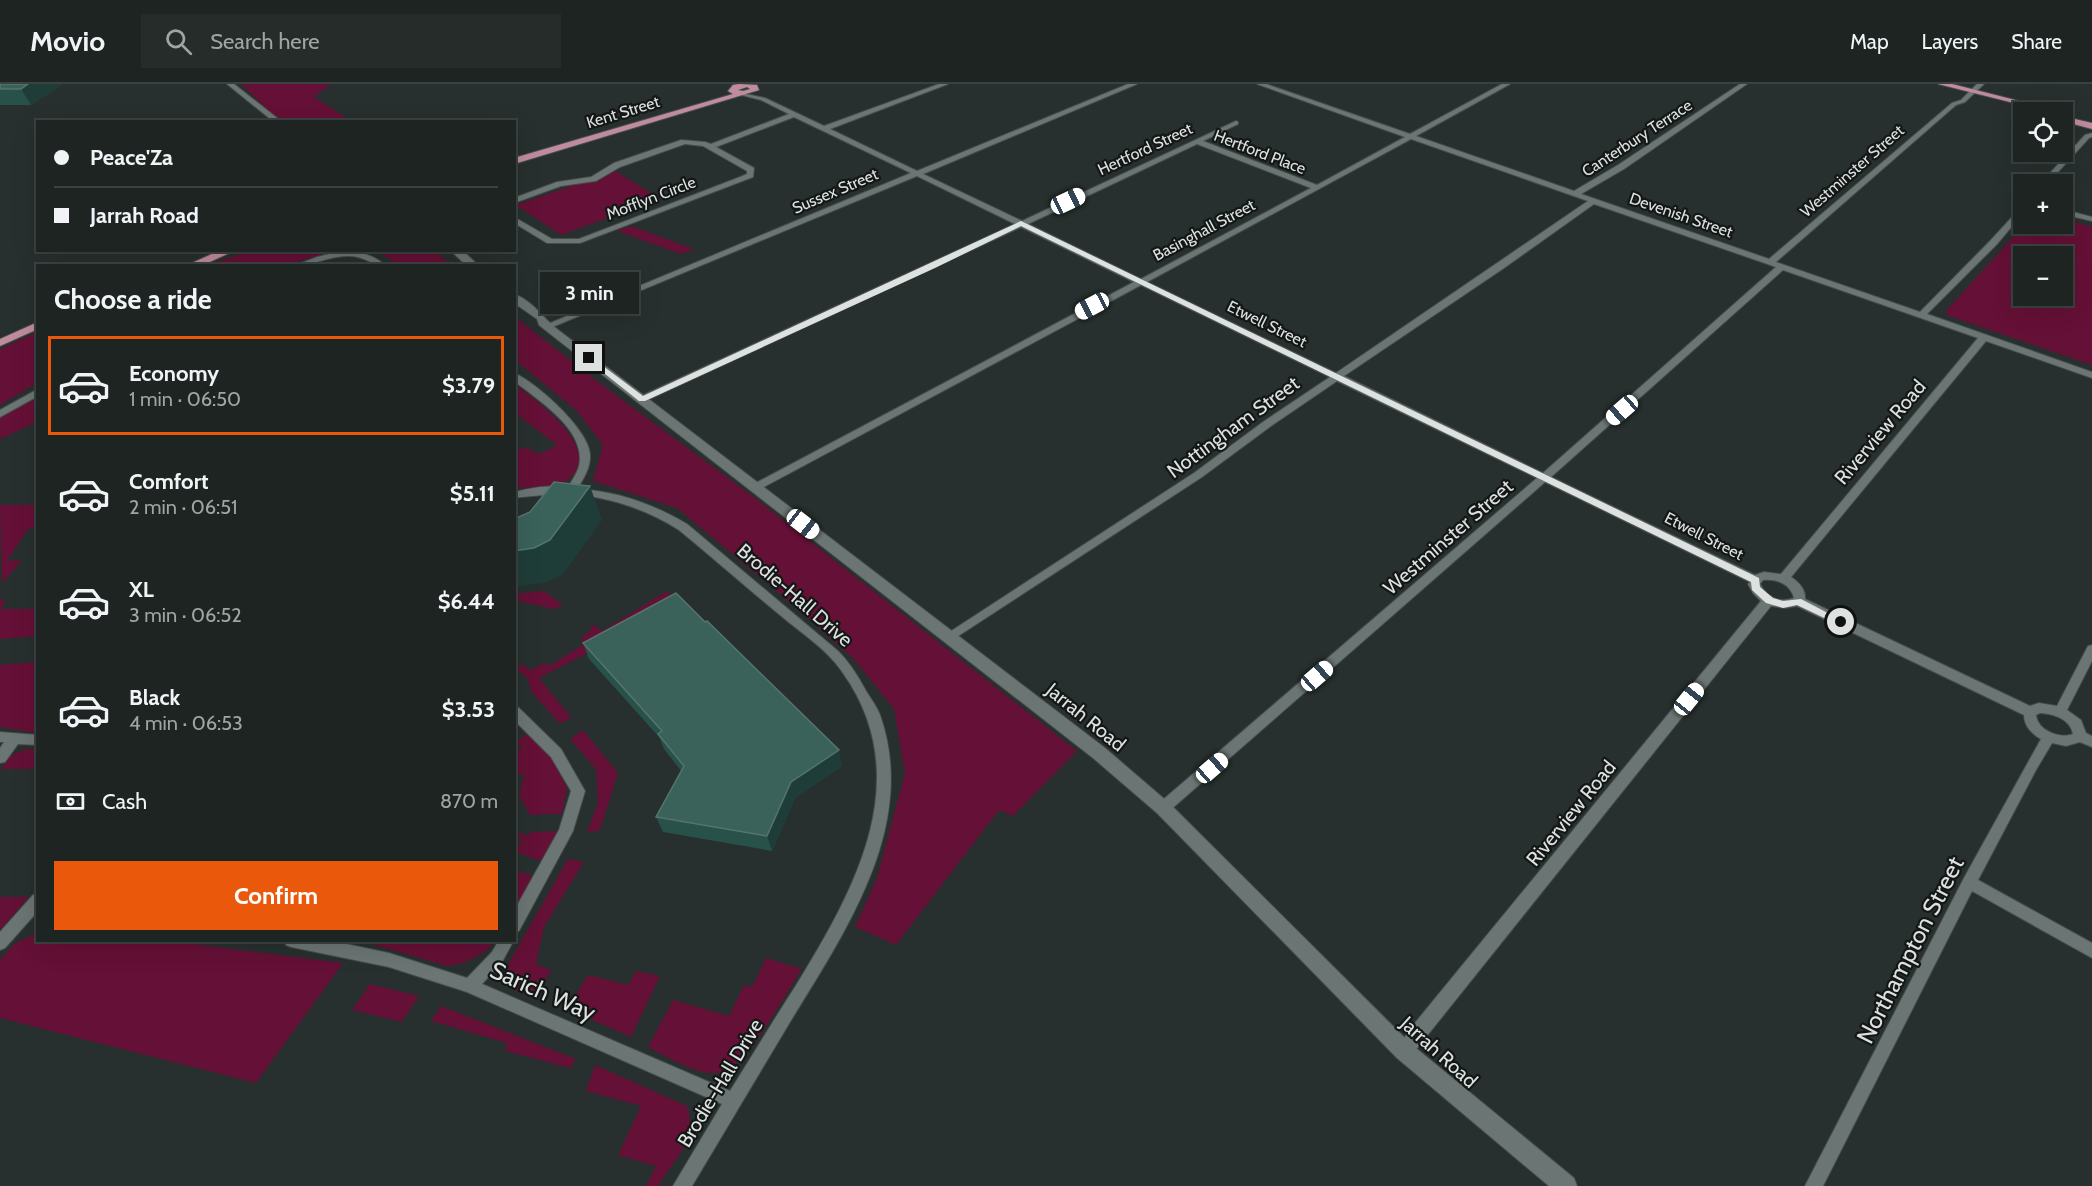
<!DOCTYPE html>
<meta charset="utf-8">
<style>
:root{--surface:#1d2422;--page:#252c2a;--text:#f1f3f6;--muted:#a0a4a5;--line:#3b4140;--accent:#ea580c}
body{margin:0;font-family:Cabin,sans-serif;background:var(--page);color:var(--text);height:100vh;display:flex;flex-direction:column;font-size:22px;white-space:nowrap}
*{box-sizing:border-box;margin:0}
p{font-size:20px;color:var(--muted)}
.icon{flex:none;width:33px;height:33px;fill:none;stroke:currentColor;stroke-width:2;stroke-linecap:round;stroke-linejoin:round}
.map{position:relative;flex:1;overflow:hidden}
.sheet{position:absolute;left:36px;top:180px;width:480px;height:678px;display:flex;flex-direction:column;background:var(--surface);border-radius:0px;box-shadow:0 6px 24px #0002,0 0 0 2px var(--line)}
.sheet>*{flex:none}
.guide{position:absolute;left:36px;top:36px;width:480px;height:132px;border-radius:0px;box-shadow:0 6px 24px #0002,0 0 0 2px var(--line);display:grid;align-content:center;height:132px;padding:0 18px;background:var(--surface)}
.buttons{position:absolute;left:2013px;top:18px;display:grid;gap:12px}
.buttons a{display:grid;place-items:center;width:60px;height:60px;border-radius:0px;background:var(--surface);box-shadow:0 6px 24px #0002,0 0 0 2px var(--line);font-size:30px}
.end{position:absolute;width:27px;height:27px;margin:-14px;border:8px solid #dde2e1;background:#111;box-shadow:0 0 0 3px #111}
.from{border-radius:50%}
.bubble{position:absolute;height:42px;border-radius:0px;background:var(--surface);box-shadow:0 6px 24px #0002,0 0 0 2px var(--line);font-size:20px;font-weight:700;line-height:42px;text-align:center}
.car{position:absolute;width:18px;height:36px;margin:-18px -9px;border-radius:8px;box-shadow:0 0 4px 2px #0007;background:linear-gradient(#fff 24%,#345 0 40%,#fff 0 76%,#345 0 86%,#fff 0)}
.guide b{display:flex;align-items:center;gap:21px;height:57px;font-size:22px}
.guide b+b{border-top:2px solid var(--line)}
.guide i{width:15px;height:15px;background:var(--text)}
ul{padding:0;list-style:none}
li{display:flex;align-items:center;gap:18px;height:99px;margin:0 12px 9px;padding:0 6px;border:3px solid transparent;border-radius:0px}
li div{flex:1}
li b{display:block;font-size:22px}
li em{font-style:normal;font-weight:700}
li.active{border-color:var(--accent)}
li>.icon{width:54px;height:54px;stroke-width:1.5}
h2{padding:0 18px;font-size:27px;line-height:72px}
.pay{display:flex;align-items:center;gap:15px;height:66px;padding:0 18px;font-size:22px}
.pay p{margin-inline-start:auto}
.cta{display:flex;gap:12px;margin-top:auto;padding:12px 18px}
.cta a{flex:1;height:69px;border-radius:0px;background:var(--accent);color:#fff;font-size:24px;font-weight:700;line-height:69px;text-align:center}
header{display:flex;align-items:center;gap:36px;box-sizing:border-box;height:84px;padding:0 30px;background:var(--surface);border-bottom:2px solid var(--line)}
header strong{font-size:28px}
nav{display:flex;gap:33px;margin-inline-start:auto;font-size:21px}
.search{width:420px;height:54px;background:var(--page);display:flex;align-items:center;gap:15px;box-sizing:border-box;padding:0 21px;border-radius:0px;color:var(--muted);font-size:22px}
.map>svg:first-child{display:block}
.green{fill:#651036;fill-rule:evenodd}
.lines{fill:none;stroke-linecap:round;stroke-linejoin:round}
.minor-casing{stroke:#454d4b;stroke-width:2}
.tertiary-casing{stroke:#454d4b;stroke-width:2}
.primary-casing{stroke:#454d4b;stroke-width:2}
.minor{fill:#6b7573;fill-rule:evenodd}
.tertiary{fill:#6b7573;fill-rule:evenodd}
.primary{fill:#c08b9d;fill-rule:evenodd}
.wall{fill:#275149}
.shaded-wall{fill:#1f3d38}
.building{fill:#3a615a;stroke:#54756f;stroke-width:1.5}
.route{fill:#dde2e1}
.labels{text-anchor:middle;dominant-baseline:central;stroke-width:4.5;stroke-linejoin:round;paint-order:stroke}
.far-street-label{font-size:16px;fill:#dde2e1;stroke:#131716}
.street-label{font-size:20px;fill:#dde2e1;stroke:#131716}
.near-street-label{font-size:24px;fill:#dde2e1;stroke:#131716}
</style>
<header>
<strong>Movio</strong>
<div class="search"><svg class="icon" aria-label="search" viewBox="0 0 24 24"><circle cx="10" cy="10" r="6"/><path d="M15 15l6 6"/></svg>Search here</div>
<nav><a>Map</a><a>Layers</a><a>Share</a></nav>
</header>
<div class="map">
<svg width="2092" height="1102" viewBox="0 0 2092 1102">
<rect width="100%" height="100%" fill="#27302e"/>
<path class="green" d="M 241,0 L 331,0 L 314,13 L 351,37 L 279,37 Z
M 615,87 L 661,115 L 561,151 L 516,121 Z
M 2063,134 L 2092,143 L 2092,281 L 1949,232 L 1945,228 L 2025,140 L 2062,140 ZM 2024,172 L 2062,172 L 2062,212 L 2024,212 Z
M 631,142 L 694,165 L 681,170 L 617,147 Z
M 251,167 L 251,166 L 334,167 L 286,181 L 206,181 Z
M 362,167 L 434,167 L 452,181 L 397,181 L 384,171 Z
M 514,232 L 597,297 L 755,414 L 1077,667 L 1013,732 L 999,726 L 896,861 L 855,843 L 877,794 L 905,689 L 894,625 L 853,574 L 772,503 L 677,424 L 593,397 L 603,361 L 576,326 L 515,276 Z
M 37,248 L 37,299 L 0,321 L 0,265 Z
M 516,301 C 536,317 605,364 569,395 C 557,406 530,402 515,405 L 515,368 L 524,363 L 540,370 L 557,361 L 515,329 Z
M 37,311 L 37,338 L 0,355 L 0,333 Z
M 0,421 L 38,421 L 37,444 L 28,445 L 7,477 L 22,476 L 2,499 Z
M 544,507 L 563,521 L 553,525 L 515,516 L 515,510 Z
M 667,507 L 681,521 L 539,594 L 571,633 L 560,640 L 531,607 L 528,595 L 520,588 L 515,588 L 515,585 L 523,580 L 530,586 L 545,579 L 549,582 L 584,560 L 581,556 L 584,551 L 592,546 L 589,543 L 594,541 L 602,547 Z
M 0,516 L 6,516 L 1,525 L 37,525 L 37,552 L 0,555 Z
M 37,578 L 37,649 L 0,643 L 0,581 Z
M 583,646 L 618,689 L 600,746 L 587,749 L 598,718 L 596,685 L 570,655 Z
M 528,650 L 553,676 L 567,704 L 562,730 L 530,731 L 519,712 L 524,691 L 515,690 L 514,669 L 522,664 L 516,657 Z
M 26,665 L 37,666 L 37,685 L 1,685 L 12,671 Z
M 561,747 L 541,777 L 515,768 L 514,763 L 521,760 L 519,752 L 515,753 L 515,748 L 527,751 L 532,748 Z
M 568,775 L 584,778 L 544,843 L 536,880 L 552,887 L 532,913 L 512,905 L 506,884 Z
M 515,786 L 533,792 L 515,825 Z
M 0,813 L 29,813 L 0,846 Z
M 37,849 L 38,856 L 170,857 L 343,879 L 256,999 L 0,934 L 0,876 L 14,860 Z
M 361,857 L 495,856 L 495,857 L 485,868 L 464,879 L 447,882 Z
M 766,874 L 802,885 C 786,909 746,985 718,989 C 697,992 666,972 648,963 L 673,916 L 729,932 L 744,901 L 752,903 Z
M 636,887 L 660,892 L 631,953 L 567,925 L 588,891 L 628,901 Z
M 370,900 L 419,912 L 402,938 L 352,926 Z
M 441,922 L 576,975 L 570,984 L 505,967 L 507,959 L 431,937 Z
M 595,981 L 687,1022 C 698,1055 675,1075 658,1102 L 646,1102 L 656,1082 L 618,1071 L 641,1022 L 586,1007 Z"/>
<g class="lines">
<defs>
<path id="minor" d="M 227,0 L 234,0 L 282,38 L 274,38 Z
M 939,0 L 948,0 L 830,45 L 917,87 L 1128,0 L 1137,0 L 923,90 L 1022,137 L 1236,37 L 1238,38 L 1238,40 L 1203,57 L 1317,101 L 1405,53 L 1257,0 L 1266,0 L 1410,50 L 1502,0 L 1510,0 L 1416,52 L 1574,107 L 1618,81 L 1740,0 L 1747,0 L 1624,85 L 1581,110 L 1769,175 L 1952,19 L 1961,16 L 1977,0 L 1984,0 L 1965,18 L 1956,21 L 1776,178 L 1920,228 L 1991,156 L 2024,120 L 2024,128 L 1997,160 L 1927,230 L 2092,288 L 2092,294 L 1986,257 L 1791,493 C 1799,498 1806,506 1805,515 L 2030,622 L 2039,619 L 2057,622 L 2088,562 L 2092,561 L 2092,577 L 2067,626 L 2081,636 L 2086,649 L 2092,652 L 2092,663 L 2080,658 L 2066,662 L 2052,659 L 2036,686 L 1978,796 L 2092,859 L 2092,874 L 1972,807 L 1823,1102 L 1805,1102 L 1964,794 L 2041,655 C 2032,650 2024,642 2024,631 L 1797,522 L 1785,524 L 1771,522 L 1410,973 L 1404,975 L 1398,973 L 1396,967 L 1410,945 L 1761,517 L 1753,509 L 1748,500 L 1750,498 L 1545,398 L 1168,728 L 1163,730 L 1158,728 L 1156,724 L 1158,720 L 1537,394 L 1337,297 L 1271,342 L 1202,393 L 949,558 L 943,554 L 945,551 L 1194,389 L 1263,338 L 1330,293 L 1141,201 L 760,405 L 752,405 L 751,403 L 752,401 L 1134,198 L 1021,143 L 645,317 L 639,317 L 639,313 L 1015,140 L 917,92 L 550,244 L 547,245 L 543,242 L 911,89 L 794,33 L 716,63 L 754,84 L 753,93 L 580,159 L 547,159 L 514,139 L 514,133 L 552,155 L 579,155 L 740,93 L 747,90 L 747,87 L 703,62 L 685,60 L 620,83 L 596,97 L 561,102 L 514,119 L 514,114 L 557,98 L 591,93 L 614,79 L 681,56 L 705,58 L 711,60 L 789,30 L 761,16 L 741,11 L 741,9 L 765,14 L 824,42 ZM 1411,55 L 1588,117 L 1336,289 L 1147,198 ZM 1197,60 L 1311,104 L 1141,195 L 1028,140 ZM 1594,120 L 1776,183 L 1543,389 L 1344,292 L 1504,184 ZM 1783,186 L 1978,254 L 1781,490 L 1764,488 L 1755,491 L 1551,393 ZM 1763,496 C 1776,495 1790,499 1794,514 C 1780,519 1767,514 1760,500 ZM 2040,629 C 2054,630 2070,635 2073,650 C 2060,655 2038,647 2036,631 Z
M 2092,49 L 2092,53 L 2089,54 L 2047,100 L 2040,100 L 2085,51 Z
M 2062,125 L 2092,133 L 2092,137 L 2062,130 Z
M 341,167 C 358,167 373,170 386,182 C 373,182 364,172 350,172 C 330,171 313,182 294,182 L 317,173 Z
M 514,289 C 537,299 588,345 590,370 C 591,383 584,394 577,405 C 617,407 653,420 687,440 L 838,567 C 850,579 858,592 866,607 C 871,615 877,623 880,631 C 919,741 845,848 790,938 C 757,993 725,1047 692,1102 L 673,1102 L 722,1020 L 467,908 L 389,883 L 291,863 L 286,861 L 284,856 L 327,856 L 389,869 L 467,894 L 492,868 L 499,856 L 514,856 L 502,878 L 482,900 L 730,1007 C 752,972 773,937 795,903 C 854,807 918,695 843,589 C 827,565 801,549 780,531 C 746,503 713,474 679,446 C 646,425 609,413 571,410 L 566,407 C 560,411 525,412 514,414 L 514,408 C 529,405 553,398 566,407 C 570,399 577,390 579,382 C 587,346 538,316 514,297 Z
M 38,305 L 38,312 L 0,333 L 0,326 Z
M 514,622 L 519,624 L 561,665 L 585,707 L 573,747 L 519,847 L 514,848 L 514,827 L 559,746 L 571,707 L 551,673 L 514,636 Z
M 0,648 L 38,651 L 38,661 L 18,660 L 5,678 L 0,679 L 0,664 L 4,658 L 0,658 Z
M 38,810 L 38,827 L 5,864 L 0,866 L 0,848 L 33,811 Z"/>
<path id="tertiary" d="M 450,166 L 462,166 L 479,182 L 467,182 Z
M 514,210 C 533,217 543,234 557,245 L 1105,664 L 1169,719 L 1411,960 L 1574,1094 L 1577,1102 L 1549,1102 L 1397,974 L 1157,729 L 1093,674 L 549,249 L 539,241 L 537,235 L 514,219 Z"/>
<path id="primary" d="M 739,0 L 757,1 L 759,6 L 514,80 L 514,74 L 733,10 L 728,7 L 733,1 ZM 747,3 L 750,5 L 743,7 L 738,6 Z
M 1938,0 L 1952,0 L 2062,28 L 2050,28 Z
M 2062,32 L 2092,39 L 2092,45 L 2062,37 Z
M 221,166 L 236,166 L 201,182 L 185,182 Z
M 38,238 L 38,245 L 0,262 L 0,255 Z"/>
</defs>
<use href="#minor" class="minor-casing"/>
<use href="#tertiary" class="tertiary-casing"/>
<use href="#primary" class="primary-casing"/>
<use href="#minor" class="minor"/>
<use href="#tertiary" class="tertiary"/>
<use href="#primary" class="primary"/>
</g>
<path class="wall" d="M 0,0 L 63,0 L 31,21 L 0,21 Z
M 583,559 L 842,682 L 795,714 L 772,767 L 663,748 L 656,733 L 682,688 L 664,665 L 659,653 L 589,575 Z"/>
<path class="shaded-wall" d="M 28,0 L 63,0 L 31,21 L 21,5 Z
M 590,402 L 602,436 L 563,490 L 548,498 L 514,503 L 514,467 Z
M 839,666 L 842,682 L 795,714 L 772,767 L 767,752 L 791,698 Z"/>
<path class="building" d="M 0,0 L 28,0 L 21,5 L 0,5 Z
M 554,398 L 590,402 L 550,456 L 534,464 L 514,467 L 514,435 L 530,428 Z
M 676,509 L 705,538 L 707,537 L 839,666 L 791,698 L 767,752 L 656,733 L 684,682 L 658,650 L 662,647 L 583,559 Z"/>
<path class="route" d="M 1021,137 L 1759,494 L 1760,503 L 1773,514 L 1783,517 L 1801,515 L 1845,538 L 1844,540 L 1837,540 L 1797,521 L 1783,524 L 1766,519 L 1752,506 L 1751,498 L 1021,142 L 935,184 L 645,317 L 639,317 L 585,274 L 591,273 L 643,312 Z"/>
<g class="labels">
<g class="far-street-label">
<text transform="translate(623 28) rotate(-17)">Kent Street</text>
<text transform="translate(1637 54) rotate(-33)">Canterbury Terrace</text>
<text transform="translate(1145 65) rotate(-25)">Hertford Street</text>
<text transform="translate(1260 68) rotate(21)">Hertford Place</text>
<text transform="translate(1852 87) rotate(-41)">Westminster Street</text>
<text transform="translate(835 107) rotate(-23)">Sussex Street</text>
<text transform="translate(651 114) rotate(-21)">Mofflyn Circle</text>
<text transform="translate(1681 131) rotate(19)">Devenish Street</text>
<text transform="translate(1204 146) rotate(-28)">Basinghall Street</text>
<text transform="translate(1267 240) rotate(26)">Etwell Street</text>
<text transform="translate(1704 452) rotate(27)">Etwell Street</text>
</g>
<g class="street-label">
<text transform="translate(1233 343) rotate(-36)">Nottingham Street</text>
<text transform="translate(1880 348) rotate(-50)">Riverview Road</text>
<text transform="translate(1448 453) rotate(-41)">Westminster Street</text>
<text transform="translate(795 511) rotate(41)">Brodie-Hall Drive</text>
<text transform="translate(1086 633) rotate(39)">Jarrah Road</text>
<text transform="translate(1571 729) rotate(-51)">Riverview Road</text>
<text transform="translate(1439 968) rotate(42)">Jarrah Road</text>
<text transform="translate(720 999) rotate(-59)">Brodie-Hall Drive</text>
</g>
<g class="near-street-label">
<text transform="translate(1910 866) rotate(-63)">Northampton Street</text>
<text transform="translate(543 907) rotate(24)">Sarich Way</text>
</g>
</g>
</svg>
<div class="buttons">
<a><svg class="icon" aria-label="locate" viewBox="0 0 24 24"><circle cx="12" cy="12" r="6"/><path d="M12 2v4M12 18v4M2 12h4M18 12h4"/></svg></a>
<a>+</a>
<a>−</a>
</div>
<i class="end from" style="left:1841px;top:538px"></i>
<i class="end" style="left:589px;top:274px"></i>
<div class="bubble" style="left:540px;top:188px;width:99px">3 min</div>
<i class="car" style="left:1068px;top:117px;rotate:65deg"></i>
<i class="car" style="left:1092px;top:222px;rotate:242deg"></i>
<i class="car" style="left:1622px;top:326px;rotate:229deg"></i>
<i class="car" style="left:803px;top:440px;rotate:128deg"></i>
<i class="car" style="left:1317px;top:592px;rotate:49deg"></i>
<i class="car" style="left:1689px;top:615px;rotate:39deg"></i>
<i class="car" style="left:1212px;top:684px;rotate:49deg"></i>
<div class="guide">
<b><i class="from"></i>Peace'Za</b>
<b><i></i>Jarrah Road</b>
</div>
<section class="sheet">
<h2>Choose a ride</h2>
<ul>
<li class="active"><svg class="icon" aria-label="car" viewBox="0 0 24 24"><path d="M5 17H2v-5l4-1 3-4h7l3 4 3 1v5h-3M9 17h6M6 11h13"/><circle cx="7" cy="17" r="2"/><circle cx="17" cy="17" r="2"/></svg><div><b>Economy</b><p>1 min · 06:50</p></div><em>$3.79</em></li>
<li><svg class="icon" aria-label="car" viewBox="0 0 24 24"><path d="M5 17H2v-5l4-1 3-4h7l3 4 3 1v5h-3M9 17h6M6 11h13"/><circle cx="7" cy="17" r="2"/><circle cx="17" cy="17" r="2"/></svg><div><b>Comfort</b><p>2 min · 06:51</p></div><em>$5.11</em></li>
<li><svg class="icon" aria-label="car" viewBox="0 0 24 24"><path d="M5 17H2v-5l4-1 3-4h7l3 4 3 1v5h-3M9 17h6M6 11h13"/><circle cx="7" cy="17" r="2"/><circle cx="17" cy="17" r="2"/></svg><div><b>XL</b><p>3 min · 06:52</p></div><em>$6.44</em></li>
<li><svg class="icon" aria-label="car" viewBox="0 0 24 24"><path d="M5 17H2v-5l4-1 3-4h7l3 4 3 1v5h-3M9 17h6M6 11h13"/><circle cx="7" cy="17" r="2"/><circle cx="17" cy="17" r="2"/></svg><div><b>Black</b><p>4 min · 06:53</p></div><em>$3.53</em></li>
</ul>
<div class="pay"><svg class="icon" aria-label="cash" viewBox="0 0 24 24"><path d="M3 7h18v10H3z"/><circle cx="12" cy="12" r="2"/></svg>Cash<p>870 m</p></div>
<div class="cta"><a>Confirm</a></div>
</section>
</div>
